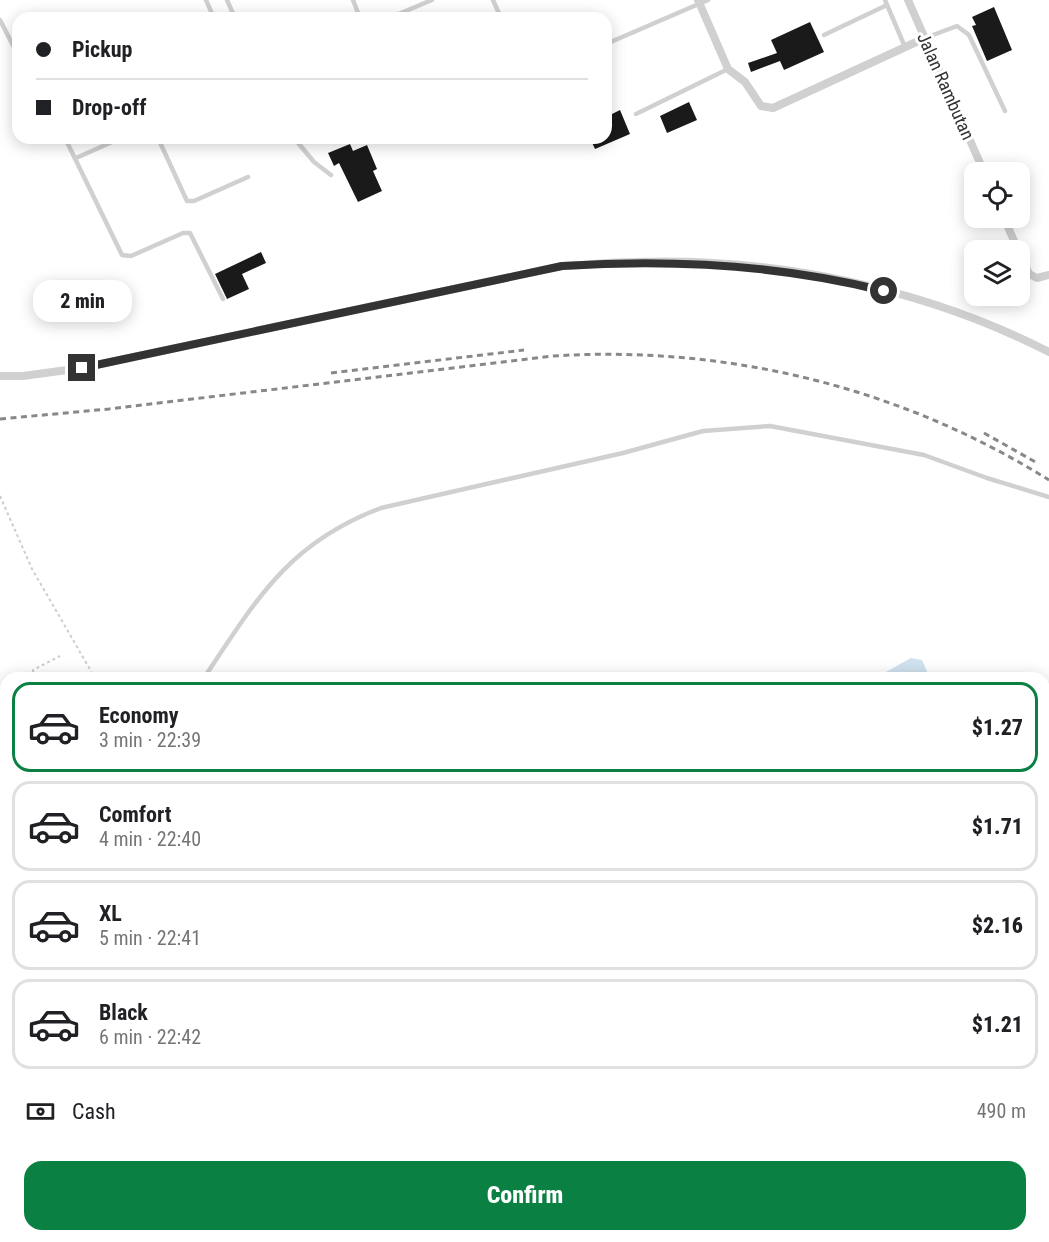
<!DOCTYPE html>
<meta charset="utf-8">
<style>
:root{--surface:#fff;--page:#f2f2f2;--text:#202124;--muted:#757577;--line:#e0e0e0;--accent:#0b8043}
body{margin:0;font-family:"Roboto Condensed",sans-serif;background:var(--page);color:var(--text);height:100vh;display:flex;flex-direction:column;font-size:22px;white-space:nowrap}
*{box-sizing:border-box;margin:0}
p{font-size:20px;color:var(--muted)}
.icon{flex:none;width:33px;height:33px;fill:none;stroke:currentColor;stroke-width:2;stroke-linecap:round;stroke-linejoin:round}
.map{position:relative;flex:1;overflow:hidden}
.sheet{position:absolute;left:0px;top:672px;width:1050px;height:570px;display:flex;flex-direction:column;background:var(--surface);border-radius:18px 18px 0 0;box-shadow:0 3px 15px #0003}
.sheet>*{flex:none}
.guide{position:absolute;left:12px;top:12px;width:600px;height:132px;border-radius:18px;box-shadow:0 3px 15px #0003;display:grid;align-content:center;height:132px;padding:0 24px;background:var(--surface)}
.buttons{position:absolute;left:964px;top:162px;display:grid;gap:12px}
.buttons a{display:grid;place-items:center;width:66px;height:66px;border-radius:12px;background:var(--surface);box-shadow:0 3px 15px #0003;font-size:30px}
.end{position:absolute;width:27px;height:27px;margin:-14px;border:8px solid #333;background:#fff;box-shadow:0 0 0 3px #fff}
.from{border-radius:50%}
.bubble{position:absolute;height:42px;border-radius:18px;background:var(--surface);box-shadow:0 3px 15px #0003;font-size:20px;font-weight:800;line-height:42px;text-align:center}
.guide b{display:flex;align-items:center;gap:21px;height:57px;font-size:22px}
.guide b+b{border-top:2px solid var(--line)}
.guide i{width:15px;height:15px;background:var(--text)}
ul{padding:10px 0 0;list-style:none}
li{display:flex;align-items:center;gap:18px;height:90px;margin:0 12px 9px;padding:0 12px;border:3px solid var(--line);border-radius:18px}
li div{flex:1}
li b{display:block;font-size:22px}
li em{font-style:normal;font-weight:800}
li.selected{border-color:var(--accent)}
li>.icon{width:54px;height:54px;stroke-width:1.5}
.pay{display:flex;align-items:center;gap:15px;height:66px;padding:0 24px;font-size:22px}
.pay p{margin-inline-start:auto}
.button{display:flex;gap:12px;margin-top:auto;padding:12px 24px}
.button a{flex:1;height:69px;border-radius:18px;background:var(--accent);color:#fff;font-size:24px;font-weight:800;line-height:69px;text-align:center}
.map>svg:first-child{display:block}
.water{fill:#cfe2ee}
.building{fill:#1a1a1a}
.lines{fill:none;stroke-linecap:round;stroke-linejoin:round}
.path{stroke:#cdcdcd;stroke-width:2;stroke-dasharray:3 3;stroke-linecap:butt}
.service{stroke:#d0d0d0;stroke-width:4.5}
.minor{stroke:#d0d0d0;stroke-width:8}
.tertiary{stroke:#d0d0d0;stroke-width:10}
.primary{stroke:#ababab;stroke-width:14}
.rail{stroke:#888;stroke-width:3;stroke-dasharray:6 4.5;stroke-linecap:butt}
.route{stroke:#333;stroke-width:8}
.labels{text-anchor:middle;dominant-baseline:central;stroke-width:6;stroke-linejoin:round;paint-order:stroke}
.street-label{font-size:18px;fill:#333;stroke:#fff}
</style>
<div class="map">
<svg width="1049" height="1242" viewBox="0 0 1049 1242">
<rect width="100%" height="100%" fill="#fff"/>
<path class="water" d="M 911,658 L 922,660 L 930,678 L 875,678 Z"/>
<path class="building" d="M 994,7 L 1012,50 L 987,61 L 972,26 L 976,25 L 972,17 Z
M 810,22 L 824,52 L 784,70 L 780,61 L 751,72 L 748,63 L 777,53 L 771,40 Z
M 689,102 L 697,120 L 667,133 L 660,116 Z
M 620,110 L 630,134 L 595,149 L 590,138 L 606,138 L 606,117 Z
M 350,144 L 353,151 L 367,145 L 377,169 L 373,171 L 382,191 L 358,202 L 339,163 L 334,166 L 328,153 Z
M 261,252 L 266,263 L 242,274 L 249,289 L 227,299 L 215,274 Z"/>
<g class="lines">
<path class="path" d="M 0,496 L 32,569 L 95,678
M 34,678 L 33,670 L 60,656"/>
<path class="service" d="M 206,0 L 214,18
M 227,0 L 235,18
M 353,0 L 360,18
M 493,0 L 501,18
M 885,0 L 905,47
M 389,18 L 432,0
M 0,20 L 18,55
M 824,35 L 887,5
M 925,38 L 957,26 L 969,35 L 1005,111
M 606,44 L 708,0
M 636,114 L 728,69
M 65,138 L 122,255 L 131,256 L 183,233 L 190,233 L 223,299
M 158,138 L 187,201 L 194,201 L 248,177
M 294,138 L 314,162 L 331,175
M 312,138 L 326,142
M 76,158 L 121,138
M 204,678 C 256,600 288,543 381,508 L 623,453 L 703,431 L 770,426 L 924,455 L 987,478 L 1049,497
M 0,866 L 6,860
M 1044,1094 L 1049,1092
M 1044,1209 L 1049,1220
M 1046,1242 L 1049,1241"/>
<path class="minor" d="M 698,0 L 728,69 L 745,82 L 761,106 L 773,108 L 925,38
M 908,0 L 984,172
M 1004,218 L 1018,250
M 1020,254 L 1029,274 L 1037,278 L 1049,275
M 0,376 L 23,376 L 82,368 L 562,266 C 586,265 610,262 634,262 C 775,257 924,288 1049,352
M 1044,1172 L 1049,1169
M 370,1236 L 372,1242
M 621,1236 L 624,1242
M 907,1236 L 909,1242
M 265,1242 L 278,1236
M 490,1242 L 504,1236
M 866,1242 L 885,1236"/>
<path class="tertiary" d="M 131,1236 L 134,1242
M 587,1236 L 590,1242
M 603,1236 L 605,1242"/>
<path class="primary" d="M 1044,966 L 1049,969
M 1044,983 L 1049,985
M 28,1242 L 41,1236
M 83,1242 L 96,1236
M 98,1242 L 116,1240 L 125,1242
M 157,1242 L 159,1236"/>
<path class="rail" d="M 331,373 L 524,350
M 0,419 L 109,409 L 553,356 C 727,345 900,387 1049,480
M 984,433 L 1039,464"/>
</g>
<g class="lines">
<path class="route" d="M 82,368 L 562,266 C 670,259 777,264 884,291"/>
</g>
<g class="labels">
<g class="street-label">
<text transform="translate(946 86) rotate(66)">Jalan Rambutan</text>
</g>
</g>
</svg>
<div class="buttons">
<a><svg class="icon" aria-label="locate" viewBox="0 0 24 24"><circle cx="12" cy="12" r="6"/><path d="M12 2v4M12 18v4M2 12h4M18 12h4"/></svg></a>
<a><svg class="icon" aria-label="layers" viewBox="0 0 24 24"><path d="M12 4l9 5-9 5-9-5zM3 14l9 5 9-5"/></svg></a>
</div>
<i class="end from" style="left:884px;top:291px"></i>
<i class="end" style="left:82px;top:368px"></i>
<div class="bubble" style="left:33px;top:280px;width:99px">2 min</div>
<div class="guide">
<b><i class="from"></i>Pickup</b>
<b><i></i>Drop-off</b>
</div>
<section class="sheet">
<ul>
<li class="selected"><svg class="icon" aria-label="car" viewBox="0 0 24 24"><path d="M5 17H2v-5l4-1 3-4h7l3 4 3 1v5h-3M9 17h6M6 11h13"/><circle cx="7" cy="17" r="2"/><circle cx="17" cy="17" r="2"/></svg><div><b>Economy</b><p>3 min · 22:39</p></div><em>$1.27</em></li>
<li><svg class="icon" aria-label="car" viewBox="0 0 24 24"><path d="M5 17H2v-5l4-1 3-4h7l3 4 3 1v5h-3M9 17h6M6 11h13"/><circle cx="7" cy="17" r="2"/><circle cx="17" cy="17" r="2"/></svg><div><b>Comfort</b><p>4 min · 22:40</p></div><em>$1.71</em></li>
<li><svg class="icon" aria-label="car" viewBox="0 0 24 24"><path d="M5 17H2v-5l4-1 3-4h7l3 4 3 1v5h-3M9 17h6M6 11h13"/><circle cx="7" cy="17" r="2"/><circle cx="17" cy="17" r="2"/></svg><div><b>XL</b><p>5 min · 22:41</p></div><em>$2.16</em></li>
<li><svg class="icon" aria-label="car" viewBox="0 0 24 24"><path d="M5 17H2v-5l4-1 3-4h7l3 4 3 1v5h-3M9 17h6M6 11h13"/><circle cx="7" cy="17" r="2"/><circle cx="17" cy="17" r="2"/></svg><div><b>Black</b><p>6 min · 22:42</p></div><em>$1.21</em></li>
</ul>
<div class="pay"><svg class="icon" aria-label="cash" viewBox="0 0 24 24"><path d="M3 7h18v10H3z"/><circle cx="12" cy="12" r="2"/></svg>Cash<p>490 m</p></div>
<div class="button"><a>Confirm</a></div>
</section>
</div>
